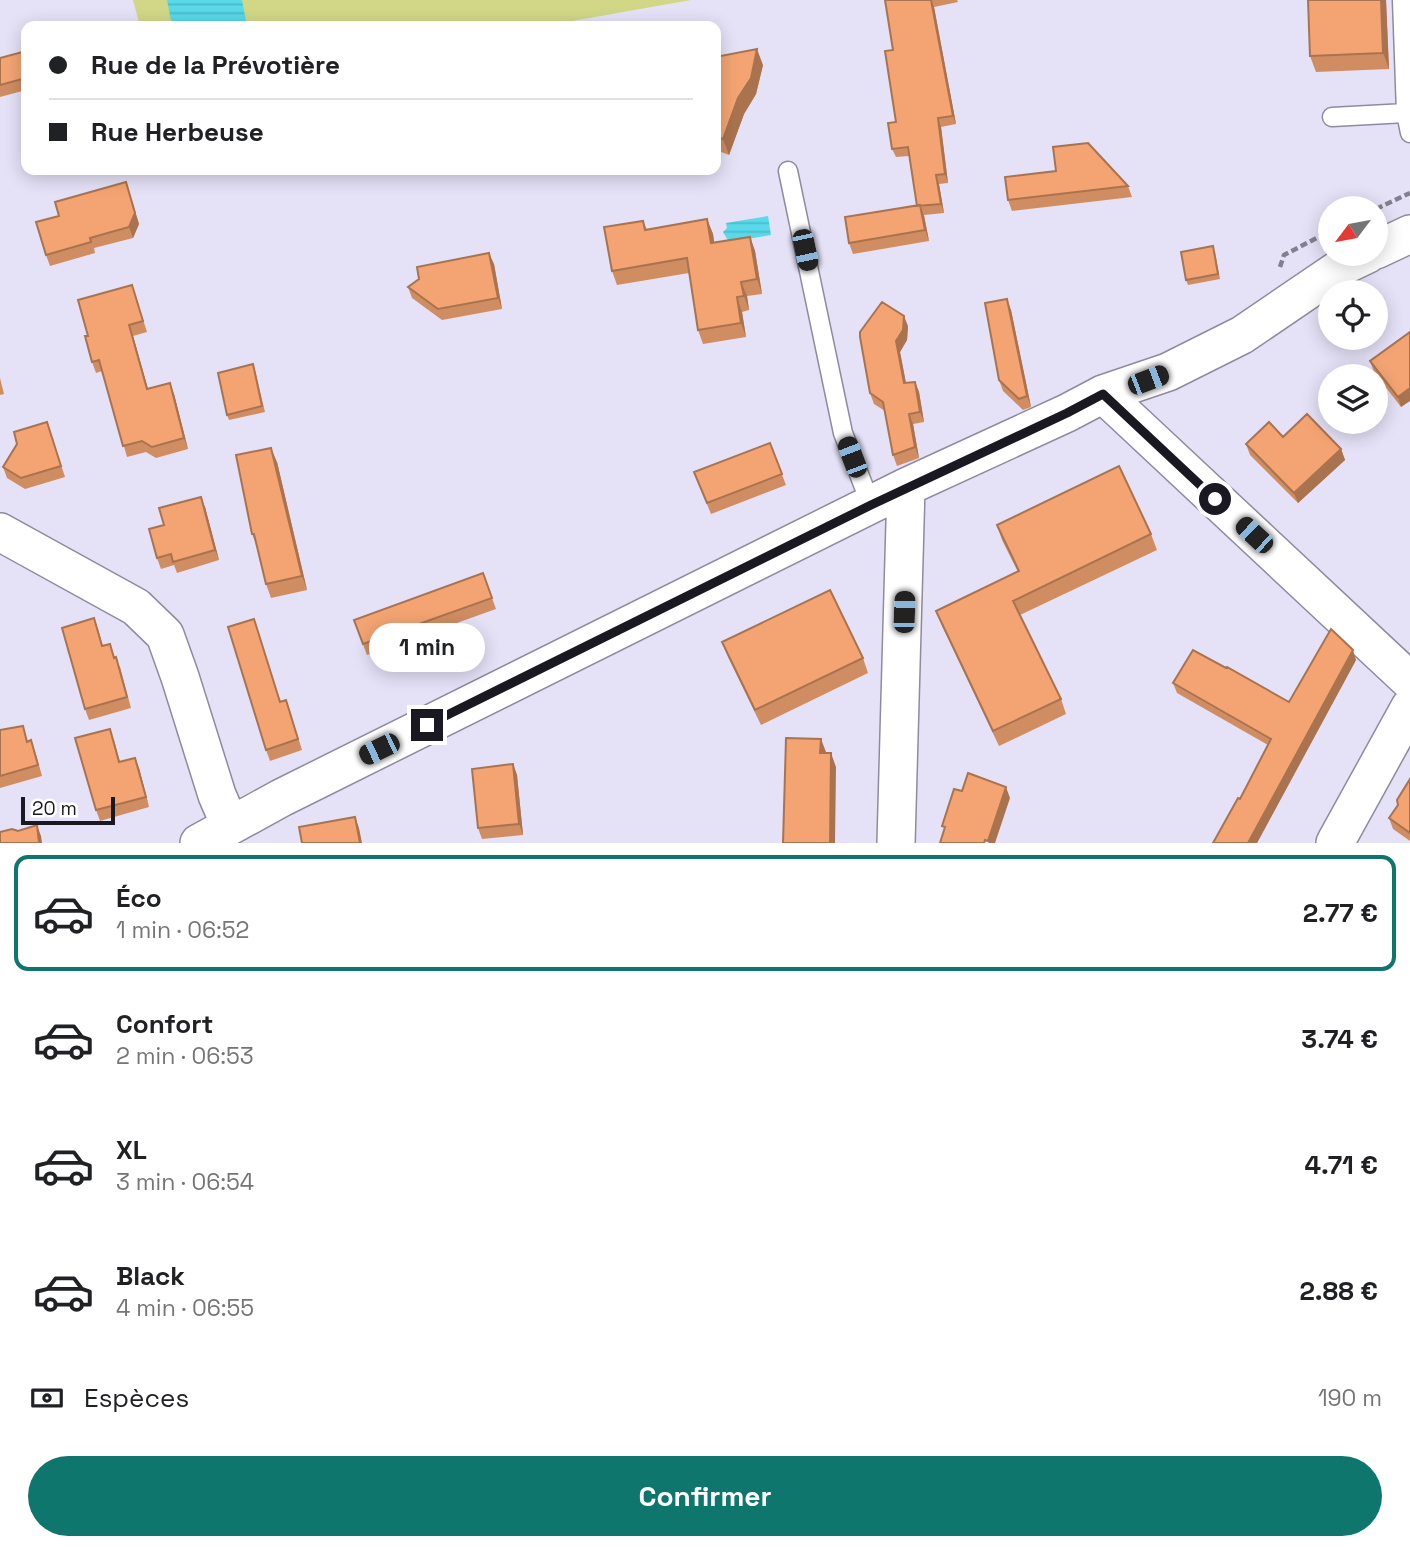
<!DOCTYPE html>
<html lang="fr">
<meta charset="utf-8">
<style>
:root{--surface:#fff;--page:#f2f2f2;--text:#202124;--muted:#757577;--line:#e0e0e0;--accent:#0f766e}
body{margin:0;font-family:"Space Grotesk",sans-serif;background:var(--page);color:var(--text);height:100vh;display:flex;flex-direction:column;font-size:26px;white-space:nowrap}
*{box-sizing:border-box;margin:0}
p{font-size:23px;color:var(--muted)}
.icon{flex:none;width:38px;height:38px;fill:none;stroke:currentColor;stroke-width:2;stroke-linecap:round;stroke-linejoin:round}
.map{position:relative;height:843px;overflow:hidden}
.drawer{display:flex;flex-direction:column;background:var(--surface);flex:1}
.drawer>*{flex:none}
.hud{position:absolute;left:21px;top:21px;width:700px;height:154px;border-radius:14px;box-shadow:0 4px 18px #0003;display:grid;align-content:center;height:154px;padding:0 28px;background:var(--surface)}
.needle{width:46px;rotate:238deg}
.buttons{position:absolute;left:1318px;top:196px;display:grid;gap:14px}
.buttons a{display:grid;place-items:center;width:70px;height:70px;border-radius:50%;background:var(--surface);box-shadow:0 4px 18px #0003;font-size:35px}
.scale{position:absolute;left:21px;bottom:18px;width:94px;box-sizing:border-box;padding-left:7px;border:4px solid #1a1921;border-top:0;font-size:19px;line-height:24px;white-space:nowrap;color:#1a1921;-webkit-text-stroke:5px #fff;paint-order:stroke}
.end{position:absolute;width:32px;height:32px;margin:-16px;border:9px solid #1a1921;background:#fff;box-shadow:0 0 0 4px #fff}
.from{border-radius:50%}
.bubble{position:absolute;height:49px;border-radius:24px;background:var(--surface);box-shadow:0 4px 18px #0003;font-size:23px;font-weight:600;line-height:49px;text-align:center}
.car{position:absolute;width:21px;height:42px;margin:-21px -10px;border-radius:9px;box-shadow:0 0 5px 2px #0007;background:linear-gradient(#222 24%,#8ab4d8 0 40%,#222 0 76%,#8ab4d8 0 86%,#222 0)}
.hud b{display:flex;align-items:center;gap:24px;height:66px;font-size:26px}
.hud b+b{border-top:2px solid var(--line)}
.hud i{width:18px;height:18px;background:var(--text)}
ul{padding:12px 0 0;list-style:none}
li{display:flex;align-items:center;gap:21px;height:116px;margin:0 14px 10px;padding:0 14px;border:4px solid transparent;border-radius:14px}
li div{flex:1}
li b{display:block;font-size:26px}
li em{font-style:normal;font-weight:600}
li.selected{border-color:var(--accent)}
li>.icon{width:63px;height:63px;stroke-width:1.5}
.pay{display:flex;align-items:center;gap:18px;height:77px;padding:0 28px;font-size:26px}
.pay p{margin-inline-start:auto}
.cta{display:flex;gap:14px;margin-top:auto;padding:14px 28px}
.cta a{flex:1;height:80px;border-radius:42px;background:var(--accent);color:#fff;font-size:28px;font-weight:600;line-height:80px;text-align:center}
.map>svg:first-child{display:block}
.green{fill:#d1d787}
.water{fill:url(#water-rules)}
.lines{fill:none;stroke-linecap:round;stroke-linejoin:round}
.service-casing{stroke:#8e8b9f;stroke-width:21}
.minor-casing{stroke:#8e8b9f;stroke-width:40}
.path{stroke:#82808f;stroke-width:4.5;stroke-dasharray:7 3.5;stroke-linecap:butt}
.service{stroke:#fff;stroke-width:18}
.minor{stroke:#fff;stroke-width:37}
.wall{fill:#d18d62}
.shaded-wall{fill:#aa7350}
.building{fill:#f3a472;stroke:#aa7350;stroke-width:2}
.route{stroke:#1a1921;stroke-width:9}
</style>
<div class="map">
<svg width="1410" height="843" viewBox="0 0 1410 843">
<defs>
<pattern id="water-rules" width="6" height="5" patternUnits="userSpaceOnUse" patternTransform="scale(1.75)"><rect width="6" height="5" fill="#58daeb"/><path d="M0 2.5h6" fill="none" stroke="#4cbac9"/></pattern>
</defs>
<rect width="100%" height="100%" fill="#e5e1f7"/>
<path class="green" d="M 133,0 L 691,0 L 544,26 L 140,26 Z"/>
<path class="water" d="M 167,0 L 242,0 L 247,26 L 172,26 Z
M 768,216 L 771,235 L 729,242 L 723,232 L 727,228 L 726,223 Z"/>
<g class="lines">
<defs>
<path id="service" d="M 1406,113 L 1410,133
M 1332,117 L 1406,113 L 1402,0
M 788,171 L 843,433 L 871,505"/>
<path id="minor" d="M 1376,250 L 1410,234
M 1103,394 L 1410,681
M 0,532 L 136,607 L 165,635 L 180,677 L 217,795 L 230,825
M 199,843 L 281,798 L 906,487 L 1067,413 L 1103,394 L 1168,372 L 1242,335 L 1345,265 L 1368,254
M 896,843 L 906,487
M 1335,843 L 1410,707"/>
</defs>
<use href="#service" class="service-casing"/>
<use href="#minor" class="minor-casing"/>
<path class="path" d="M 1376,209 L 1410,193
M 1280,267 L 1284,255 L 1330,231"/>
<use href="#service" class="service"/>
<use href="#minor" class="minor"/>
</g>
<path class="wall" d="M 885,0 L 957,0 L 958,2 L 934,7 L 956,124 L 941,127 L 948,183 L 939,184 L 944,213 L 924,215 L 929,241 L 853,254 L 849,243 L 917,206 L 909,156 L 896,157 L 892,149 L 896,122 L 893,50 Z
M 1386,0 L 1389,69 L 1316,72 L 1310,56 Z
M 716,50 L 721,56 L 763,65 L 756,94 L 744,114 L 729,155 L 716,150 Z
M 26,51 L 26,90 L 0,97 L 0,58 Z
M 126,182 L 139,224 L 133,238 L 94,248 L 95,253 L 50,266 L 46,255 L 59,216 Z
M 1128,186 L 1132,197 L 1012,211 L 1008,200 Z
M 707,219 L 713,234 L 714,242 L 750,237 L 755,251 L 762,294 L 747,296 L 749,310 L 742,312 L 746,337 L 703,344 L 698,330 L 689,273 L 617,285 L 612,271 L 643,221 L 647,230 Z
M 1215,252 L 1220,279 L 1188,285 L 1186,280 Z
M 494,264 L 502,309 L 442,320 L 412,298 L 408,287 Z
M 132,285 L 147,332 L 133,336 L 148,389 L 174,394 L 188,449 L 156,458 L 146,452 L 127,457 L 102,371 L 96,373 L 92,362 Z
M 1011,310 L 1031,407 L 1023,410 L 1003,391 L 999,380 Z
M 908,326 L 907,340 L 900,352 L 906,383 L 915,382 L 919,392 L 924,422 L 913,424 L 919,458 L 897,466 L 893,455 L 885,411 L 874,404 L 870,393 Z
M 1410,332 L 1401,407 L 1374,372 L 1370,361 Z
M 255,370 L 265,412 L 229,420 L 227,415 Z
M 0,378 L 4,394 L 0,395 Z
M 47,422 L 65,477 L 25,489 L 7,478 L 3,467 Z
M 770,443 L 786,485 L 711,514 L 694,472 Z
M 1246,444 L 1341,449 L 1345,460 L 1298,503 L 1250,455 Z
M 277,462 L 307,590 L 271,598 L 266,584 L 258,549 L 252,534 Z
M 205,507 L 219,560 L 177,573 L 174,565 L 161,569 L 157,558 L 164,525 Z
M 997,525 L 1151,534 L 1157,550 L 1020,615 L 1061,699 L 1066,714 L 999,746 L 942,626 L 936,611 L 1018,572 L 1002,540 Z
M 483,573 L 496,609 L 367,655 L 354,620 Z
M 98,629 L 103,646 L 114,658 L 120,667 L 131,708 L 89,720 L 85,709 Z
M 722,642 L 863,658 L 868,673 L 761,725 L 728,657 Z
M 1356,660 L 1257,843 L 1240,799 L 1268,745 L 1177,693 L 1173,683 L 1226,668 L 1289,702 Z
M 281,702 L 290,711 L 302,750 L 270,761 L 266,750 Z
M 0,730 L 28,741 L 35,751 L 42,776 L 0,788 Z
M 114,740 L 120,762 L 139,768 L 149,807 L 100,821 L 96,810 Z
M 513,764 L 517,775 L 523,835 L 482,839 L 478,828 Z
M 1410,779 L 1410,841 L 1393,829 L 1389,818 L 1398,805 Z"/>
<path class="shaded-wall" d="M 931,0 L 934,7 L 956,124 L 953,116 Z
M 1381,0 L 1386,0 L 1389,69 L 1383,53 Z
M 757,49 L 763,65 L 756,94 L 744,114 L 729,155 L 723,139 Z
M 938,118 L 941,127 L 948,183 L 945,174 Z
M 936,175 L 939,184 L 944,213 L 941,204 Z
M 126,182 L 139,224 L 133,238 L 129,227 Z
M 920,205 L 924,216 L 929,241 L 925,230 Z
M 707,219 L 713,234 L 716,257 L 711,243 Z
M 750,237 L 755,251 L 762,294 L 757,279 Z
M 489,253 L 494,264 L 502,309 L 498,298 Z
M 741,282 L 747,296 L 749,310 L 744,296 Z
M 737,297 L 742,312 L 746,337 L 741,323 Z
M 1007,299 L 1011,310 L 1031,407 L 1027,396 Z
M 904,316 L 908,326 L 907,340 L 900,352 L 908,394 L 904,383 L 896,341 Z
M 129,325 L 133,336 L 151,400 L 147,389 Z
M 915,382 L 919,392 L 924,422 L 920,412 Z
M 170,383 L 174,394 L 188,449 L 184,438 Z
M 1410,388 L 1410,401 L 1401,407 L 1398,397 Z
M 909,414 L 913,424 L 919,458 L 915,447 Z
M 271,448 L 277,462 L 307,590 L 302,576 Z
M 1341,449 L 1345,460 L 1298,503 L 1294,493 Z
M 201,497 L 205,507 L 219,560 L 215,550 Z
M 1353,650 L 1356,660 L 1257,843 L 1248,843 Z
M 821,739 L 826,752 L 825,767 L 820,753 Z
M 831,753 L 836,767 L 835,843 L 830,843 Z
M 135,758 L 139,768 L 149,807 L 146,797 Z
M 513,764 L 517,775 L 523,835 L 519,824 Z
M 1006,787 L 1010,798 L 995,843 L 989,843 L 988,841 Z
M 355,817 L 359,828 L 362,843 L 360,843 Z
M 37,825 L 41,836 L 42,843 L 39,843 Z"/>
<path class="building" d="M 885,0 L 931,0 L 953,116 L 938,118 L 945,174 L 936,175 L 941,204 L 917,206 L 908,147 L 892,149 L 888,123 L 896,122 L 885,51 L 893,50 Z
M 1308,0 L 1381,0 L 1383,53 L 1310,56 Z
M 115,23 L 116,26 L 101,26 Z
M 757,49 L 751,78 L 738,98 L 723,139 L 716,137 L 716,50 L 721,56 Z
M 26,51 L 26,78 L 0,85 L 0,58 Z
M 1088,143 L 1128,186 L 1008,200 L 1005,177 L 1056,171 L 1053,147 Z
M 126,182 L 135,213 L 129,227 L 90,238 L 91,242 L 46,255 L 36,222 L 59,216 L 55,202 Z
M 920,205 L 925,230 L 849,243 L 845,217 Z
M 707,219 L 711,243 L 750,237 L 757,279 L 741,282 L 744,296 L 737,297 L 741,323 L 698,330 L 687,258 L 612,271 L 604,227 L 643,221 L 645,230 Z
M 1213,246 L 1218,274 L 1186,280 L 1181,252 Z
M 489,253 L 498,298 L 438,309 L 408,287 L 419,279 L 417,267 Z
M 132,285 L 143,321 L 129,325 L 147,389 L 170,383 L 184,438 L 152,447 L 142,441 L 123,446 L 99,360 L 92,362 L 85,336 L 88,336 L 78,300 Z
M 1007,299 L 1027,396 L 1019,399 L 999,380 L 985,303 Z
M 882,302 L 904,316 L 903,330 L 896,341 L 904,383 L 915,382 L 920,412 L 909,414 L 915,447 L 893,455 L 883,402 L 870,393 L 860,337 L 860,332 Z
M 1410,332 L 1410,388 L 1398,397 L 1370,361 Z
M 253,364 L 262,406 L 227,415 L 218,373 Z
M 1307,414 L 1341,449 L 1294,493 L 1246,444 L 1269,422 L 1283,437 Z
M 47,422 L 61,466 L 21,478 L 3,467 L 17,444 L 14,432 Z
M 770,443 L 782,474 L 707,503 L 694,472 Z
M 271,448 L 302,576 L 266,584 L 254,534 L 252,534 L 236,455 Z
M 1119,466 L 1151,534 L 1013,601 L 1061,699 L 993,731 L 936,611 L 1019,571 L 997,525 Z
M 201,497 L 215,550 L 173,562 L 171,554 L 157,558 L 149,529 L 164,525 L 159,508 Z
M 483,573 L 492,598 L 363,644 L 354,620 Z
M 830,590 L 863,658 L 755,710 L 722,642 Z
M 94,618 L 102,646 L 110,644 L 114,658 L 116,657 L 127,697 L 85,709 L 62,628 Z
M 254,619 L 280,702 L 286,700 L 298,739 L 266,750 L 228,627 Z
M 1331,629 L 1353,650 L 1248,843 L 1213,843 L 1238,798 L 1240,799 L 1271,739 L 1173,683 L 1193,650 L 1226,668 L 1227,667 L 1289,702 Z
M 23,726 L 27,742 L 31,740 L 38,765 L 0,776 L 0,730 Z
M 110,729 L 119,762 L 135,758 L 146,797 L 96,810 L 75,738 Z
M 786,738 L 821,739 L 820,753 L 831,753 L 830,843 L 783,843 Z
M 513,764 L 519,824 L 478,828 L 472,769 Z
M 968,773 L 1006,787 L 988,841 L 985,840 L 984,843 L 940,843 L 945,827 L 942,826 L 954,789 L 962,791 Z
M 1410,779 L 1410,833 L 1389,818 L 1398,805 L 1397,800 Z
M 355,817 L 360,843 L 302,843 L 299,827 Z
M 37,825 L 39,843 L 0,843 L 0,832 L 12,829 L 18,831 Z"/>
<g class="lines">
<path class="route" d="M 427,725 L 871,505 L 1067,413 L 1103,394 L 1215,499"/>
</g>
</svg>
<div class="buttons">
<a><svg class="needle" viewBox="-14 -14 28 28"><path d="M0-13l5 13h-10z" fill="#e53935"/><path d="M0 13l5-13h-10z" fill="#757577"/></svg></a>
<a><svg class="icon" aria-label="locate" viewBox="0 0 24 24"><circle cx="12" cy="12" r="6"/><path d="M12 2v4M12 18v4M2 12h4M18 12h4"/></svg></a>
<a><svg class="icon" aria-label="layers" viewBox="0 0 24 24"><path d="M12 4l9 5-9 5-9-5zM3 14l9 5 9-5"/></svg></a>
</div>
<div class="scale">20 m</div>
<i class="end from" style="left:1215px;top:499px"></i>
<i class="end" style="left:427px;top:725px"></i>
<div class="bubble" style="left:369px;top:623px;width:116px">1 min</div>
<i class="car" style="left:805px;top:250px;rotate:168deg"></i>
<i class="car" style="left:1148px;top:380px;rotate:69deg"></i>
<i class="car" style="left:852px;top:457px;rotate:339deg"></i>
<i class="car" style="left:1254px;top:535px;rotate:313deg"></i>
<i class="car" style="left:904px;top:612px;rotate:2deg"></i>
<i class="car" style="left:379px;top:749px;rotate:244deg"></i>
<div class="hud">
<b><i class="from"></i>Rue de la Prévotière</b>
<b><i></i>Rue Herbeuse</b>
</div>
</div>
<section class="drawer">
<ul>
<li class="selected"><svg class="icon" aria-label="car" viewBox="0 0 24 24"><path d="M5 17H2v-5l4-1 3-4h7l3 4 3 1v5h-3M9 17h6M6 11h13"/><circle cx="7" cy="17" r="2"/><circle cx="17" cy="17" r="2"/></svg><div><b>Éco</b><p>1 min · 06:52</p></div><em>2.77 €</em></li>
<li><svg class="icon" aria-label="car" viewBox="0 0 24 24"><path d="M5 17H2v-5l4-1 3-4h7l3 4 3 1v5h-3M9 17h6M6 11h13"/><circle cx="7" cy="17" r="2"/><circle cx="17" cy="17" r="2"/></svg><div><b>Confort</b><p>2 min · 06:53</p></div><em>3.74 €</em></li>
<li><svg class="icon" aria-label="car" viewBox="0 0 24 24"><path d="M5 17H2v-5l4-1 3-4h7l3 4 3 1v5h-3M9 17h6M6 11h13"/><circle cx="7" cy="17" r="2"/><circle cx="17" cy="17" r="2"/></svg><div><b>XL</b><p>3 min · 06:54</p></div><em>4.71 €</em></li>
<li><svg class="icon" aria-label="car" viewBox="0 0 24 24"><path d="M5 17H2v-5l4-1 3-4h7l3 4 3 1v5h-3M9 17h6M6 11h13"/><circle cx="7" cy="17" r="2"/><circle cx="17" cy="17" r="2"/></svg><div><b>Black</b><p>4 min · 06:55</p></div><em>2.88 €</em></li>
</ul>
<div class="pay"><svg class="icon" aria-label="cash" viewBox="0 0 24 24"><path d="M3 7h18v10H3z"/><circle cx="12" cy="12" r="2"/></svg>Espèces<p>190 m</p></div>
<div class="cta"><a>Confirmer</a></div>
</section>
